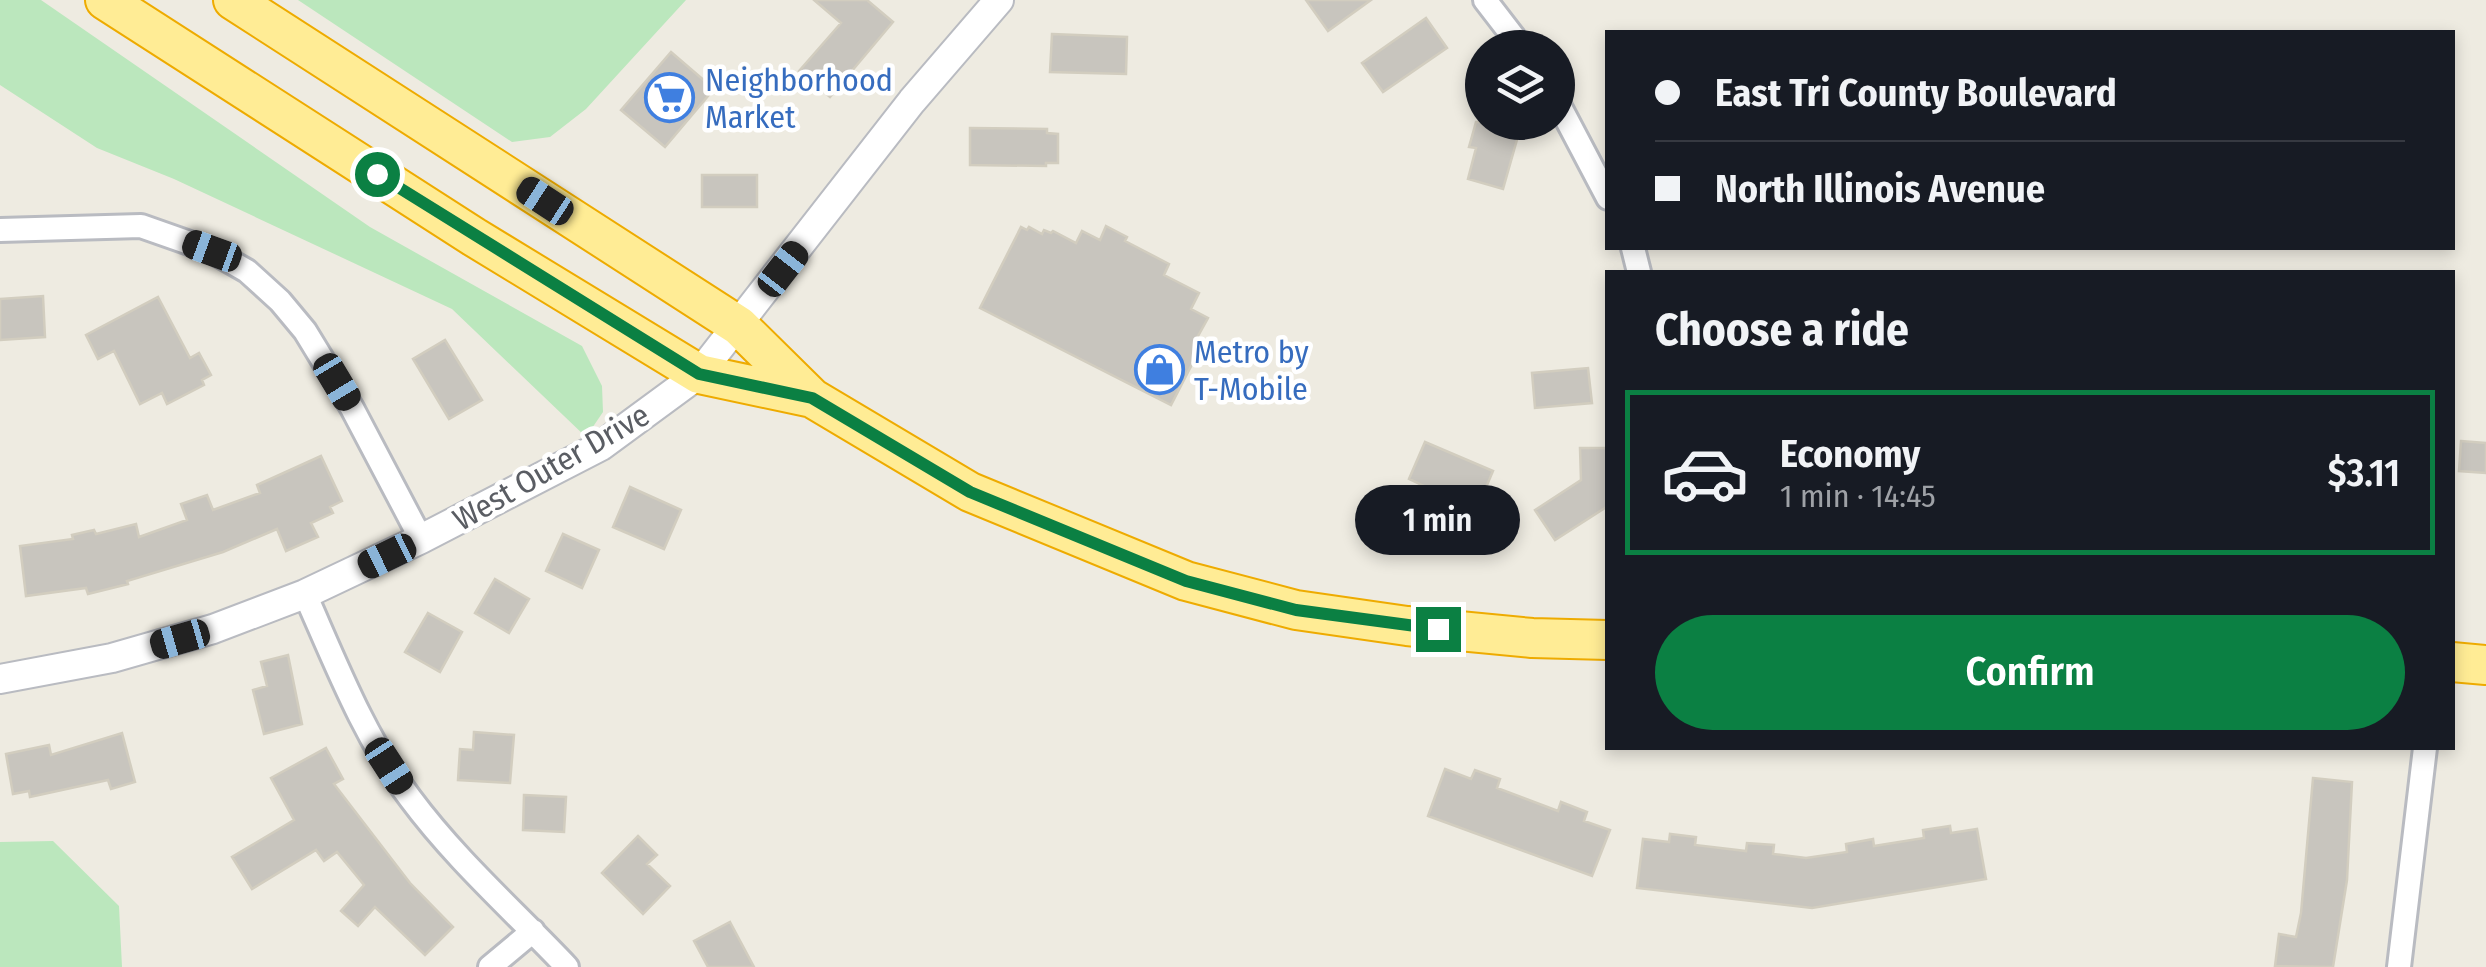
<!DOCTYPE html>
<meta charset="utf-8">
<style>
:root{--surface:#171b24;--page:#20242c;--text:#f1f3f6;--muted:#9ea1a6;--line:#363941;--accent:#0b8043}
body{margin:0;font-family:"Fira Sans Condensed",sans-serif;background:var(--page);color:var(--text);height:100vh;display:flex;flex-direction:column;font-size:38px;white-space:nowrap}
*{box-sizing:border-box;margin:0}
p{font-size:32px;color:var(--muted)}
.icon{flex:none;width:55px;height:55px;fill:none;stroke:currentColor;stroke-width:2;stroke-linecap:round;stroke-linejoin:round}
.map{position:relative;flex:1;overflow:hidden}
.sheet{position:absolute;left:1605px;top:270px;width:850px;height:480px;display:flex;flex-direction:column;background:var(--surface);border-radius:0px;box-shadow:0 5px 15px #0003}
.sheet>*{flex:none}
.guide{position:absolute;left:1605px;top:30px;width:850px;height:220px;border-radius:0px;box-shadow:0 5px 15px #0003;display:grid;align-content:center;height:220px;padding:0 50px;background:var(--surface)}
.fabs{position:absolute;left:1465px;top:30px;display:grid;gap:20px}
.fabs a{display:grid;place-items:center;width:110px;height:110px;border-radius:50%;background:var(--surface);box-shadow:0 5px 15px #0003;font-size:50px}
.end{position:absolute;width:45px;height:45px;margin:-22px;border:12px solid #0b8043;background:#fff;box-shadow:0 0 0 5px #fff}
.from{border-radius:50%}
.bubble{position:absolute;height:70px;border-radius:35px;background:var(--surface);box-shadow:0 5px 15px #0003;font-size:32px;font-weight:600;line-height:70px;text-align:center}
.car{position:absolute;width:30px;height:60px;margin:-30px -15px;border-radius:12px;box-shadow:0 0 8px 2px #0007;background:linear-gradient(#222 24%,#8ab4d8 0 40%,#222 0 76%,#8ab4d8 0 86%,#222 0)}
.guide b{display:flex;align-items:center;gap:35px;height:95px;font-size:38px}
.guide b+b{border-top:2px solid var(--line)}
.guide i{width:25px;height:25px;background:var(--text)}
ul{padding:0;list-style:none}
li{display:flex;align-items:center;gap:30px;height:165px;margin:0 20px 15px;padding:0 30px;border:5px solid transparent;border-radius:0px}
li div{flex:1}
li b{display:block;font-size:38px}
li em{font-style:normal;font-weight:600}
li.on{border-color:var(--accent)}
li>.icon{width:90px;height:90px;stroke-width:1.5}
h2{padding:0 50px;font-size:45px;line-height:120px}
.action{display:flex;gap:20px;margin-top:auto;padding:20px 50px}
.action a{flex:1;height:115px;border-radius:60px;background:var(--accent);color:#fff;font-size:40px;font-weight:600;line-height:115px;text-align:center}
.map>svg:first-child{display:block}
.green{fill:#bbe7bd}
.building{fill:#c8c5be;stroke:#d2cdbf;stroke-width:2.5}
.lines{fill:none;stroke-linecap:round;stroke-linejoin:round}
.minor-casing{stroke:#b9bbc1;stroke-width:28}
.tertiary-casing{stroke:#b9bbc1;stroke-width:32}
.trunk-casing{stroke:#eeab00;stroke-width:42}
.minor{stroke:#fff;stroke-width:22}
.tertiary{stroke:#fff;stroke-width:28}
.trunk{stroke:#ffec95;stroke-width:38}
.route{stroke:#0b8043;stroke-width:12}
.labels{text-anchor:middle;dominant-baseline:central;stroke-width:9;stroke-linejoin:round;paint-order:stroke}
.shop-label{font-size:32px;fill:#366cbe;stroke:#fff;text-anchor:start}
.street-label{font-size:32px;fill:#5a5d63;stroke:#fff}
</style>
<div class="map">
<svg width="2486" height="967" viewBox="0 0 2486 967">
<rect width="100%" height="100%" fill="#eeebe1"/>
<path class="green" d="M 0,0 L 41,0 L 370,227 L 582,346 L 602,386 L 603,412 L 586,437 L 452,309 L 174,179 L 97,148 L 0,85 Z
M 298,0 L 686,0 L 586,109 L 550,137 L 512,142 Z
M 53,841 L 119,906 L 122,967 L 0,967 L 0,842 Z"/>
<path class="building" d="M 814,0 L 867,0 L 893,22 L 830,97 L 799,71 L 841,23 Z
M 1306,0 L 1371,0 L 1328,31 Z
M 1426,18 L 1447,48 L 1383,92 L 1362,63 Z
M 1052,34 L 1127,37 L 1126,74 L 1050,72 Z
M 671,52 L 714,89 L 665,147 L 621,110 Z
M 1476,122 L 1522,122 L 1503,189 L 1468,179 L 1476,148 L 1469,147 Z
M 970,128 L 1047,129 L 1047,133 L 1058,134 L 1058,163 L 1046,163 L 1046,166 L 970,165 Z
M 702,175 L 757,175 L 757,207 L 702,207 Z
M 1106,226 L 1127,237 L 1125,241 L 1169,264 L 1164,275 L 1199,293 L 1191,309 L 1208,318 L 1197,338 L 1204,341 L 1171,405 L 980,308 L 1021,227 L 1027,230 L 1029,227 L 1042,234 L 1044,230 L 1051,233 L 1053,231 L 1076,243 L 1082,231 L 1100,240 Z
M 43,296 L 45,337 L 0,340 L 0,299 Z
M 158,297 L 190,358 L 199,353 L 211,375 L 202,380 L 204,385 L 167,404 L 162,393 L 140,404 L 114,351 L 98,359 L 86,335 Z
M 445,340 L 482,400 L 449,419 L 413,359 Z
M 1588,368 L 1592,403 L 1535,408 L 1532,373 Z
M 2461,441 L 2486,443 L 2486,473 L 2459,471 Z
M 1425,442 L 1493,471 L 1476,511 L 1409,479 Z
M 1580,448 L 1608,448 L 1608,506 L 1555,540 L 1535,510 L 1581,480 Z
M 321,456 L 342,501 L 330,507 L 333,513 L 311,523 L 318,537 L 286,551 L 277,529 L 223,552 L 127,581 L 128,584 L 88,594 L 86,588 L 26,596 L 20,546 L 73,539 L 72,535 L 94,530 L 96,534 L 136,524 L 139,537 L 187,520 L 181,504 L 207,495 L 213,510 L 260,493 L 257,485 Z
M 630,487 L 681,510 L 664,549 L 613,527 Z
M 563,534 L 599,550 L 582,588 L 546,571 Z
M 495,579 L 529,599 L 509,633 L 475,613 Z
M 428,613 L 462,632 L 440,672 L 405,652 Z
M 288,655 L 302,724 L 264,734 L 253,690 L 267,686 L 261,662 Z
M 474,732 L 514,735 L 510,783 L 458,780 L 460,749 L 473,750 Z
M 122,733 L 135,782 L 111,789 L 108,780 L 30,797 L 29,791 L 13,794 L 6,754 L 49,745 L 51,755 Z
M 326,748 L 343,779 L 334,784 L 410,883 L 453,927 L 425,955 L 375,907 L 358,926 L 341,911 L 364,885 L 337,852 L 324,861 L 316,850 L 252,889 L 232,857 L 294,820 L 271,778 Z
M 1445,769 L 1471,779 L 1475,770 L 1500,779 L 1497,788 L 1558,811 L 1561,802 L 1587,812 L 1584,821 L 1610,830 L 1592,876 L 1428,816 Z
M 2313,778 L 2352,782 L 2347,880 L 2333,967 L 2275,966 L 2279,934 L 2296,937 L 2301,913 Z
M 524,795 L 566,797 L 564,832 L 523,830 Z
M 1950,826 L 1951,833 L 1977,829 L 1986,879 L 1812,908 L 1637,888 L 1643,839 L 1669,842 L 1670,834 L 1696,837 L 1695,845 L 1746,851 L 1747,843 L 1774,845 L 1773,854 L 1806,858 L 1847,852 L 1846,844 L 1873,839 L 1874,846 L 1924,838 L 1923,830 Z
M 638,836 L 657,855 L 647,864 L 670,886 L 643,914 L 602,873 Z
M 730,922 L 754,967 L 708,967 L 694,941 Z"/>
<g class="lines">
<defs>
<path id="minor" d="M 1485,0 L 1522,48
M 1558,103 L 1608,198
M 0,230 L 141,226 L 212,251 L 247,271 L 280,301 L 305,331 L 352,408 L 421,539
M 1633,248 L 1639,272
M 305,594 C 336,664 364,737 410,798 C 456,860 514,911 567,967
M 490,967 L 533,931
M 2399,967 L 2425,748"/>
<path id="tertiary" d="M 0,679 L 112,658 L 213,629 L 305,594 L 421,539 L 601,446 L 699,374 L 912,101 L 999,0"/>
<path id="trunk" d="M 105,0 L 474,237 L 699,374 L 812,398
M 233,0 L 739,326 L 812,398 L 970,492 L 1186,581 L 1296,610 L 1407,626 L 1532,638 L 1608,640
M 2452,662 L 2486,665"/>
</defs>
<use href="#minor" class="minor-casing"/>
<use href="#tertiary" class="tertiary-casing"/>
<use href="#trunk" class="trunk-casing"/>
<use href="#minor" class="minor"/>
<use href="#tertiary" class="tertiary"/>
<use href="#trunk" class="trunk"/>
</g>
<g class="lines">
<path class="route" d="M 377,174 L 699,374 L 812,398 L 970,492 L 1186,581 L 1296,610 L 1438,629"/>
</g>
<defs>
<symbol id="supermarket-ring" viewBox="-11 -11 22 22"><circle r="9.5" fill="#fff" stroke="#3f7fe0" stroke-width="1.5"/><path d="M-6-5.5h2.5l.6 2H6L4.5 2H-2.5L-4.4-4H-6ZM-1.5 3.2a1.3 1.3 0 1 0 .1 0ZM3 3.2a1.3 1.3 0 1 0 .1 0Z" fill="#3f7fe0"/></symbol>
<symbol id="shop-ring" viewBox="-11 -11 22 22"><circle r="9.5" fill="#fff" stroke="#3f7fe0" stroke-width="1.5"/><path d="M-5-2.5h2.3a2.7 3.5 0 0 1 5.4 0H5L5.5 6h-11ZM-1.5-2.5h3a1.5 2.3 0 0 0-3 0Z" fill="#3f7fe0"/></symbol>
</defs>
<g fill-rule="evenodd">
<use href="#supermarket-ring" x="642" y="70" width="55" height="55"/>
<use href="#shop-ring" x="1132" y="342" width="55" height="55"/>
</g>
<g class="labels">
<g class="shop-label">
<text x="705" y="80">Neighborhood<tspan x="705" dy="37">Market</tspan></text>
<text x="1194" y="352">Metro by<tspan x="1194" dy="37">T-Mobile</tspan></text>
</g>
<g class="street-label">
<text transform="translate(551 467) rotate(-30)">West Outer Drive</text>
</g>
</g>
</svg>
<div class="fabs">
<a><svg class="icon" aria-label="layers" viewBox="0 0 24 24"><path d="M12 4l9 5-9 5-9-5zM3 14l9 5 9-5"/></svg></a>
</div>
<i class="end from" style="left:377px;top:174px"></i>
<i class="end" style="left:1438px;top:629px"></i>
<div class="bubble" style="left:1355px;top:485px;width:165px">1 min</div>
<i class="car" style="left:545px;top:201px;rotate:303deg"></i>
<i class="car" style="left:212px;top:251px;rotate:290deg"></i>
<i class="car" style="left:783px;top:269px;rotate:38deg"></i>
<i class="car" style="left:337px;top:382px;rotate:149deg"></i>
<i class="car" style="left:387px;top:556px;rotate:244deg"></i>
<i class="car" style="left:180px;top:639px;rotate:254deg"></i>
<i class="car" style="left:389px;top:766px;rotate:147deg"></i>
<div class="guide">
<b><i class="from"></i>East Tri County Boulevard</b>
<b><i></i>North Illinois Avenue</b>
</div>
<section class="sheet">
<h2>Choose a ride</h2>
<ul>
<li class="on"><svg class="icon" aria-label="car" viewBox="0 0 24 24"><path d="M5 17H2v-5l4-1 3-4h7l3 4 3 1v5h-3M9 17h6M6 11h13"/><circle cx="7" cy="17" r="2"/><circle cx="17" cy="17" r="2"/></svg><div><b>Economy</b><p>1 min · 14:45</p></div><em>$3.11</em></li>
</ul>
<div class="action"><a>Confirm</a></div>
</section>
</div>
